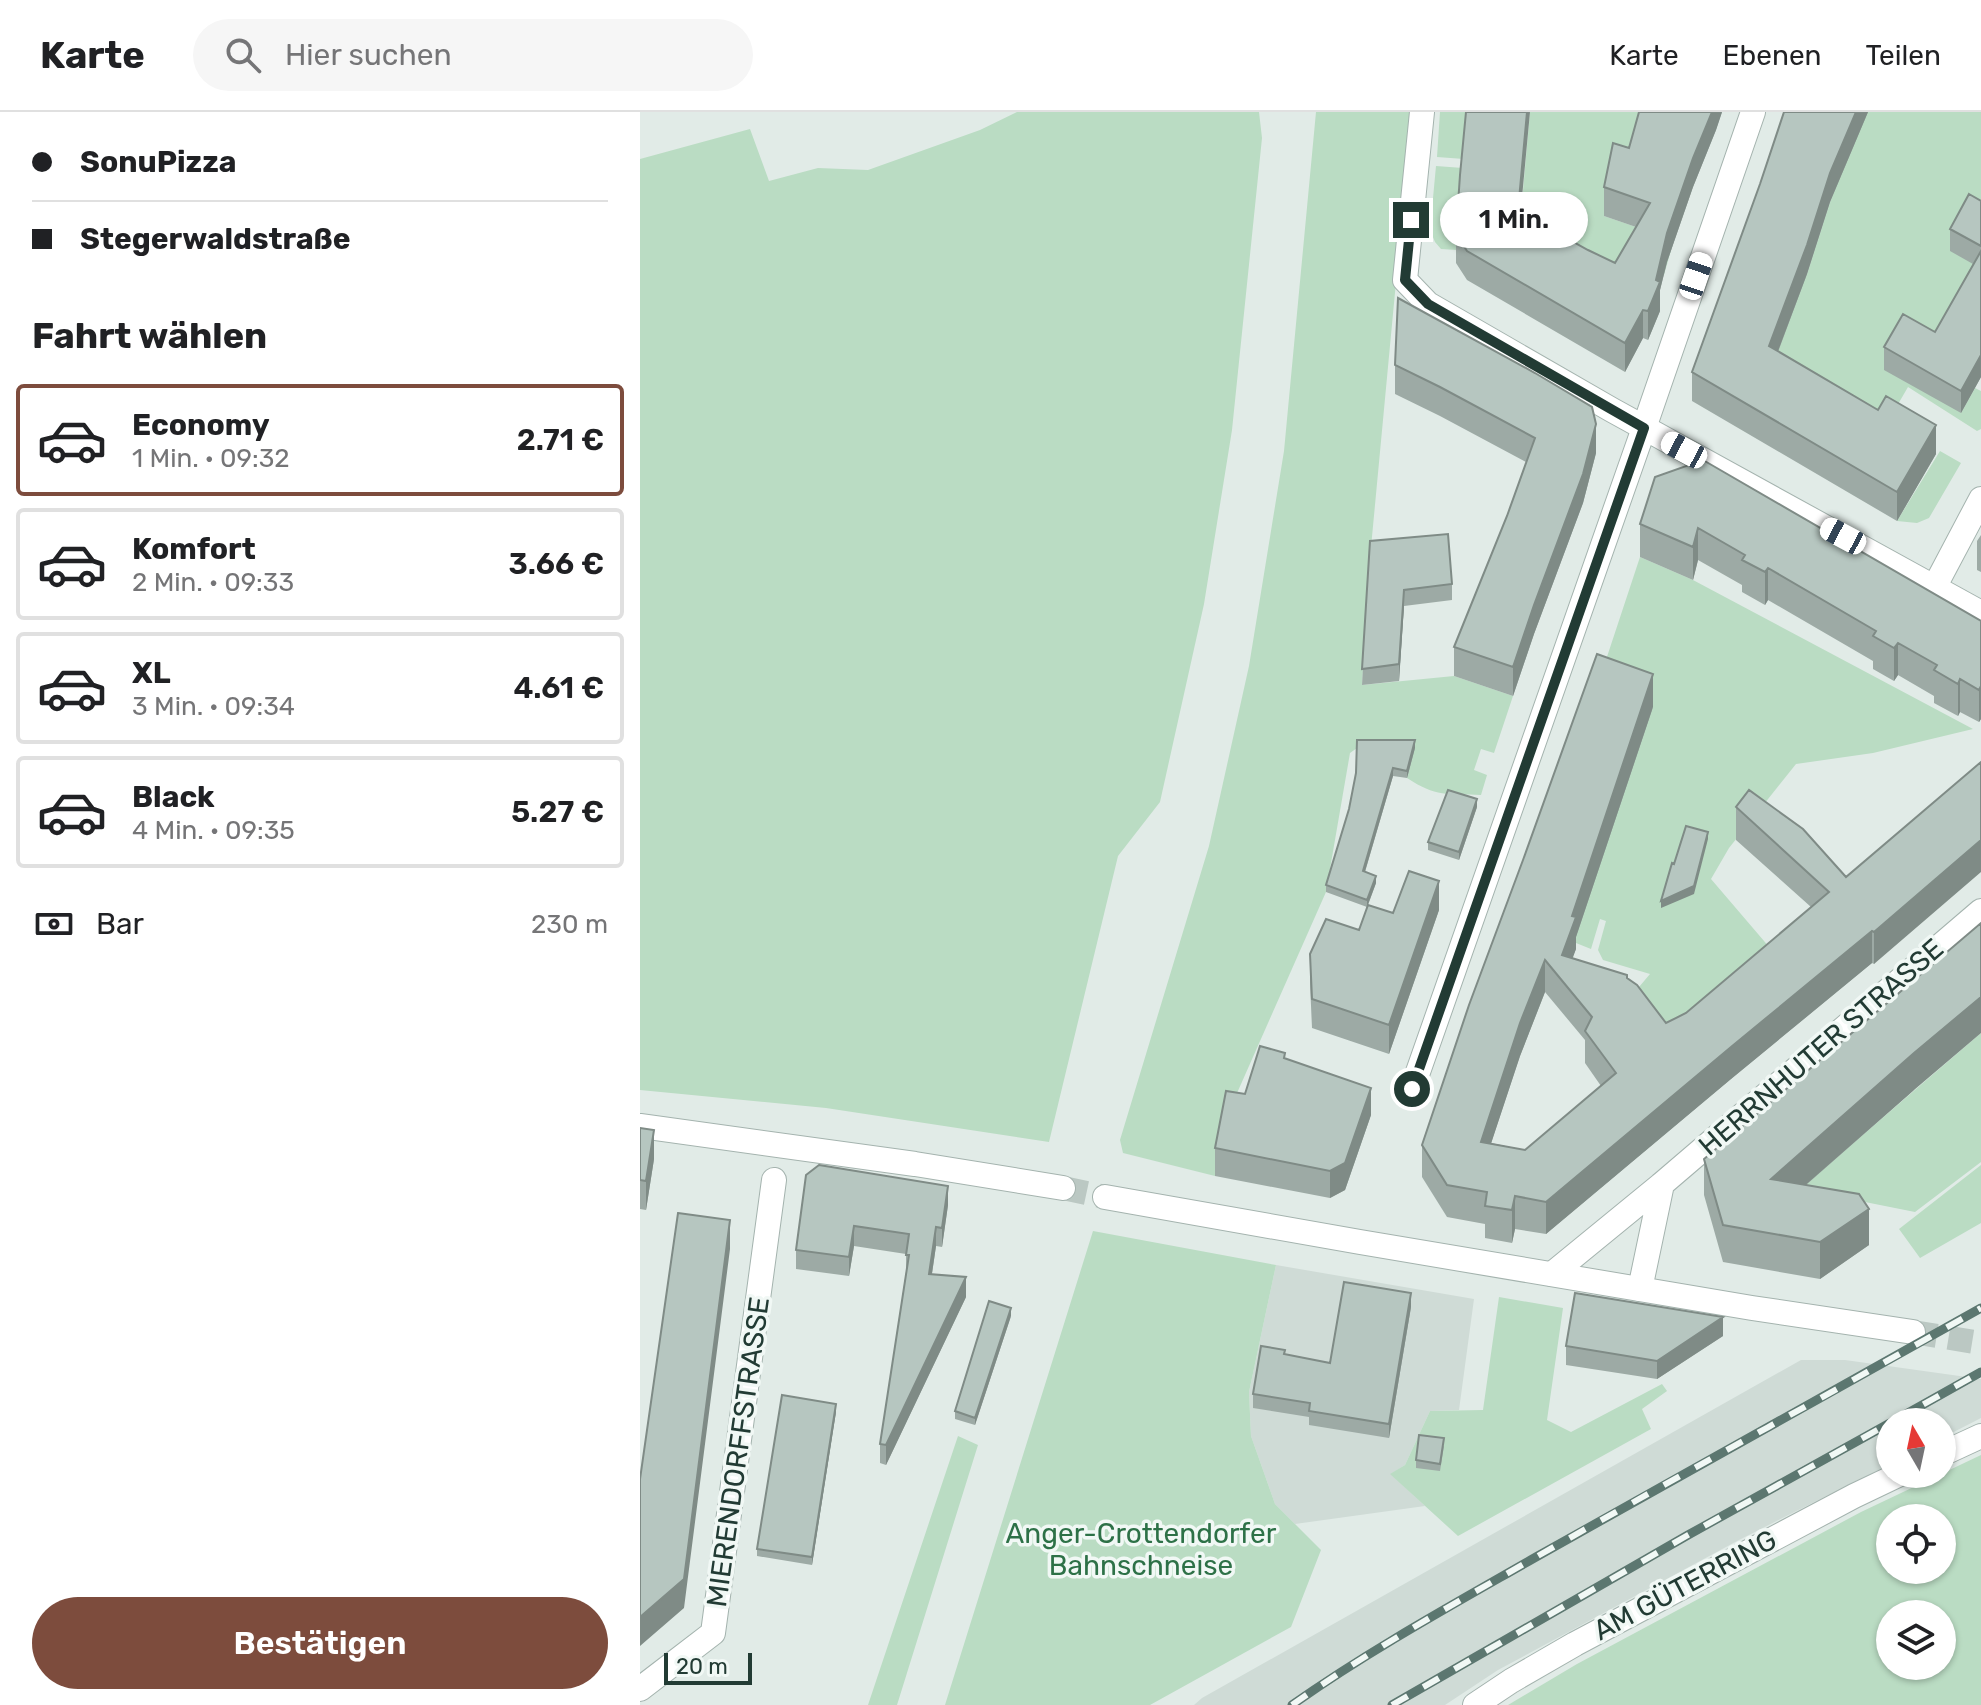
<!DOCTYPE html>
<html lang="de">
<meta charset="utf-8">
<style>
:root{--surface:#fff;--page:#f6f6f6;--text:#202124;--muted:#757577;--line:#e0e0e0;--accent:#7d4c3d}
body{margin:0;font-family:Rubik,sans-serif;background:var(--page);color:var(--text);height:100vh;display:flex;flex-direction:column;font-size:30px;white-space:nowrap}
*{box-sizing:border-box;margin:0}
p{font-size:26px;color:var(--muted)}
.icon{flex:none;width:44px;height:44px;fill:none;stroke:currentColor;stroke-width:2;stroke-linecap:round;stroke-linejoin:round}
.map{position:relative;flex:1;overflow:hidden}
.side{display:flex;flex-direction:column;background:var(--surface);width:640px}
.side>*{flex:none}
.guide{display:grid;align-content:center;height:176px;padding:0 32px;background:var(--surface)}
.needle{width:52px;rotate:351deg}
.controls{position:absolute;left:1236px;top:1296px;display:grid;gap:16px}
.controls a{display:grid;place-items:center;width:80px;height:80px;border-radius:50%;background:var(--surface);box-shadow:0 2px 6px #0004;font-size:40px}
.scale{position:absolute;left:24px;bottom:20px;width:88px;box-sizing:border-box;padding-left:8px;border:4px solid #223b34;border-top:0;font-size:22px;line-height:28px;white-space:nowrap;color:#223b34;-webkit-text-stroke:6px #f1f8f5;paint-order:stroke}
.end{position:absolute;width:36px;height:36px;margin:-18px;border:10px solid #223b34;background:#fff;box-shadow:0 0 0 4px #fff}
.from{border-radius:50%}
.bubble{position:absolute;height:56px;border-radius:28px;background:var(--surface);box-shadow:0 2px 6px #0004;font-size:26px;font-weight:600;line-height:56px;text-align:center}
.car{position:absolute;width:24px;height:48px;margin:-24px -12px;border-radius:10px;box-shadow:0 0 6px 2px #0007;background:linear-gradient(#fff 24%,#345 0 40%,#fff 0 76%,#345 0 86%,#fff 0)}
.guide b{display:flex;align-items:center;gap:28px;height:76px;font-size:30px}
.guide b+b{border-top:2px solid var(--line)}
.guide i{width:20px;height:20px;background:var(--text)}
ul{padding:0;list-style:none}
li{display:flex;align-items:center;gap:24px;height:112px;margin:0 16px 12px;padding:0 16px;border:4px solid var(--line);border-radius:8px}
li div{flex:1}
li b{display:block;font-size:30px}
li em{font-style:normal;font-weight:600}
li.current{border-color:var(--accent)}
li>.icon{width:72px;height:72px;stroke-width:1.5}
h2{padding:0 32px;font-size:36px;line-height:96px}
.pay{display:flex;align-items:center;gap:20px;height:88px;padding:0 32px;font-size:30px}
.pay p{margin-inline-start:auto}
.action{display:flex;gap:16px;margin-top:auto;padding:16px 32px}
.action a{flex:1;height:92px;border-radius:48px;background:var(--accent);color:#fff;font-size:32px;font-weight:600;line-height:92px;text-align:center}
header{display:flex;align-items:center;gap:48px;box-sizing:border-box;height:112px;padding:0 40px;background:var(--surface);border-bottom:2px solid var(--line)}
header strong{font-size:38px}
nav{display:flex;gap:44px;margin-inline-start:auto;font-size:28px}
.search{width:560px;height:72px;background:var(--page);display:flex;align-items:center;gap:20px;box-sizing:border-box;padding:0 28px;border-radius:44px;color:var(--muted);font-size:30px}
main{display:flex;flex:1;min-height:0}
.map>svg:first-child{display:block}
.built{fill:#cfdbd6}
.green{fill:#badcc3;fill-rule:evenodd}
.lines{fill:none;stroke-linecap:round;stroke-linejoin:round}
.tertiary-tunnel{stroke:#bbc8c3;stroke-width:24;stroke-dasharray:24 12;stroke-linecap:butt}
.minor-casing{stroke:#a4b3ae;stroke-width:26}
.tertiary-casing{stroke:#a4b3ae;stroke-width:26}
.minor{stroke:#fff;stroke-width:24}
.tertiary{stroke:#fff;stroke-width:24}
.rail-casing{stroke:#5c7770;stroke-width:9}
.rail{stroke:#f1f8f5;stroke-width:6;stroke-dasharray:18;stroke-linecap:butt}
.wall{fill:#9daaa5;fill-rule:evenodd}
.shaded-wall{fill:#7f8b86}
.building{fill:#b6c6c0;stroke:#7f8b86;stroke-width:2;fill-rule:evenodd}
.route{stroke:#223b34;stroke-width:10}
.labels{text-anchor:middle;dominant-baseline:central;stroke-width:7;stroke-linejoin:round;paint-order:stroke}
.street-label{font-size:28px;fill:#223b34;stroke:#f1f8f5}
.park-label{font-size:28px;fill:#2d7147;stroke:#f1f8f5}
</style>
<header>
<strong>Karte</strong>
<div class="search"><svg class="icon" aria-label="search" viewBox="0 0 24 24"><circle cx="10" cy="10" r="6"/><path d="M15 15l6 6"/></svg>Hier suchen</div>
<nav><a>Karte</a><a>Ebenen</a><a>Teilen</a></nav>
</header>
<main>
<section class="side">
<div class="guide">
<b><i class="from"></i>SonuPizza</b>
<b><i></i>Stegerwaldstraße</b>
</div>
<h2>Fahrt wählen</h2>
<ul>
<li class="current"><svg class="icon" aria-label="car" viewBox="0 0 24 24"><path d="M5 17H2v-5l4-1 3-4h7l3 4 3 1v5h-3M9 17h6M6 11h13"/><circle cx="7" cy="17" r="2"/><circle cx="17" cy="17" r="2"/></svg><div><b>Economy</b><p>1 Min. · 09:32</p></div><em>2.71 €</em></li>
<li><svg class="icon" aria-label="car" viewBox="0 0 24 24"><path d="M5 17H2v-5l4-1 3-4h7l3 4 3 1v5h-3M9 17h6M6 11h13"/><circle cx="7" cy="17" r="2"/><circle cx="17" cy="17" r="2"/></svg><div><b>Komfort</b><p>2 Min. · 09:33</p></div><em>3.66 €</em></li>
<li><svg class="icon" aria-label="car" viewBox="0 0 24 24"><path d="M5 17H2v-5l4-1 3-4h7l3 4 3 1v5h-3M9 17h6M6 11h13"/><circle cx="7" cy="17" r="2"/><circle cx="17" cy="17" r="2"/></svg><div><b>XL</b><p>3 Min. · 09:34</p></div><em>4.61 €</em></li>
<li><svg class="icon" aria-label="car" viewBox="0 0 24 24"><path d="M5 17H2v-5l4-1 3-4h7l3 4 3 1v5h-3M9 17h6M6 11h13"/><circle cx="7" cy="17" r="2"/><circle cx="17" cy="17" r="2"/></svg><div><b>Black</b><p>4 Min. · 09:35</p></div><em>5.27 €</em></li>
</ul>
<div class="pay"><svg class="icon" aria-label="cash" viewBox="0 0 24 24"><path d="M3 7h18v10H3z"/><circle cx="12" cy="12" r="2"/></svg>Bar<p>230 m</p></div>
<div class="action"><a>Bestätigen</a></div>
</section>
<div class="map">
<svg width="1341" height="1593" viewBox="0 0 1341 1593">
<rect width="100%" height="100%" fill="#e1ebe7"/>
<path class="built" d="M 636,1153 L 834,1187 L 819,1298 L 790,1299 L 765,1353 L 751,1362 L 785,1394 L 655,1412 L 635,1392 L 611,1324 L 609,1280 Z
M 1161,1248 L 1205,1248 L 1341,1267 L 1341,1306 L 1302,1326 L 1302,1310 L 1250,1310 L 1250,1352 L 1099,1428 L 858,1558 L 805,1593 L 554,1593 L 562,1586 Z"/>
<path class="green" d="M 377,0 L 619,0 L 622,26 L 592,318 L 564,492 L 520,690 L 478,744 L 409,1030 L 186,996 L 0,978 L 0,47 L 110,17 L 129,69 L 178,56 L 228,58 L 340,18 Z
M 676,0 L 772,0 L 730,446 L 722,573 L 814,564 L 873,584 L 854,641 L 841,637 L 834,658 L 847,663 L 841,683 C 807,682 796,685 767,666 L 774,636 L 717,636 L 710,641 L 686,780 L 586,1006 L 575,1064 L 483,1041 L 480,1028 L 569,734 L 609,554 L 644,339 Z
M 800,0 L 828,0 L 824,47 L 797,45 Z
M 890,0 L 1008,0 L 964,104 L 1034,128 L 1024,163 L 878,134 Z
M 1226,0 L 1341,0 L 1341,157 L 1321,301 L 1335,276 L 1341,279 L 1341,317 L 1337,319 L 1268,275 L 1236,330 L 1147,275 L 1135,231 L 1167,162 L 1190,90 Z
M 796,54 L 823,56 L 817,138 L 801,137 L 795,130 L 790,118 Z
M 1300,339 L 1321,351 L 1289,406 L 1277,411 L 1257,409 Z
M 1000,445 L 1053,468 L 1333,617 L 1233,641 L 1156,652 L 1089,736 L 1071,767 L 1136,843 L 1028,936 L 1004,882 L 999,875 L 1010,862 L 963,848 L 958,838 L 966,809 L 960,807 L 951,837 L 931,829 L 957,575 Z
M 1341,921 L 1341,1050 L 1275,1100 L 1160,1077 Z
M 1341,1053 L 1341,1111 L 1280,1146 L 1259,1117 Z
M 453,1119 L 636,1153 L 609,1280 L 611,1324 L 635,1392 L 681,1438 L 651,1515 L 510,1593 L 305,1593 Z
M 859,1185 L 923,1196 L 907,1308 L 931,1320 L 1022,1272 L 1027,1279 L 1002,1297 L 1011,1317 L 818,1424 L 750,1362 L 765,1353 L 790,1299 L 843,1298 Z
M 318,1324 L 338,1333 L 257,1593 L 228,1593 Z
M 1341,1343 L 1341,1593 L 868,1593 L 937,1552 L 1221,1400 ZM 1250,1406 L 1302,1406 L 1302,1458 L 1250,1458 ZM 1250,1502 L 1302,1502 L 1302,1554 L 1250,1554 Z"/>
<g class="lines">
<path class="tertiary-tunnel" d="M 423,1076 L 465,1085
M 1273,1220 L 1341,1231"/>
<defs>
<path id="minor" d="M 782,0 L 765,168 L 788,192 L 972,298 L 1341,501
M 1295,474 L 1341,387
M 772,977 L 1004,316 L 1113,0
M 912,1162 L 1022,1072 L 1341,799
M 1000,1177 L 1022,1072
M 1302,1342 L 1341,1324
M 0,1577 L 73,1521 L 134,1068
M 835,1593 L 871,1569 L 935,1532 L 1214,1384 L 1260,1362"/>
<path id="tertiary" d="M 0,1014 L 275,1052 L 423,1076
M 465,1085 L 720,1130 L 1112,1196 L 1273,1220"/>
</defs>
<use href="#minor" class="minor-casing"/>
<use href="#tertiary" class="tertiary-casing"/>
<use href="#minor" class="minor"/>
<use href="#tertiary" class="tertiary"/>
<defs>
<path id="rail" d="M 1252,1310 L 1341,1260
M 652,1593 C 730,1538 814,1492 896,1445 C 1044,1361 1193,1280 1341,1196
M 752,1593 L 1048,1423 L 1250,1311"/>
</defs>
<use href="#rail" class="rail-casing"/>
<use href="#rail" class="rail"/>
</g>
<path class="wall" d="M 999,0 L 1082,0 L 1076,18 L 1053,75 L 1027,150 L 1020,178 L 1020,199 L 1008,228 L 1003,226 L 985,260 L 827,168 L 816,151 L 816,122 L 881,101 L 948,138 L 975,151 L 996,115 L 964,104 L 964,75 L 989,36 Z
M 1144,0 L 1228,0 L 1190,90 L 1167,162 L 1138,240 L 1296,342 L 1257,409 L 1052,289 L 1052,260 L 1120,72 Z
M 1341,89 L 1341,265 L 1321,301 L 1244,258 L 1244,235 L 1295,220 L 1333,152 L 1310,139 L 1310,117 Z
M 755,253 L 956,341 L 943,391 L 894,522 L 873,584 L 814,564 L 814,535 L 867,404 L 886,350 L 800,304 L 755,282 Z
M 1015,365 L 1341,509 L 1341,607 L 1339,610 L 1320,600 L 1318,604 L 1294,591 L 1294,584 L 1258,563 L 1254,569 L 1233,557 L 1233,549 L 1128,488 L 1125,493 L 1102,480 L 1102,473 L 1058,448 L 1053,468 L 1000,445 L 1000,412 Z
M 1341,423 L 1341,460 L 1337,458 L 1337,429 Z
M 730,429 L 812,472 L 812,488 L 764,494 L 759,569 L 722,573 Z
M 1013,595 L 936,825 L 936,837 L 932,846 L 987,866 L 1026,911 L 1046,901 L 1171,795 L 1096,728 L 1096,695 L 1206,765 L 1341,650 L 1234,852 L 1232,851 L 1091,967 L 906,1122 L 875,1117 L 872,1131 L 845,1126 L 845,1112 L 807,1105 L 782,1065 L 782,1033 ZM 905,880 L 945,928 L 945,951 L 961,974 L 885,1038 L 851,1031 L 880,944 Z
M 775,636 L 767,666 L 753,664 L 725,760 L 736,771 L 728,793 L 753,801 L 799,798 L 749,942 L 672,916 L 670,871 L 670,842 L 719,818 L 727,795 L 686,780 L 686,773 L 709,697 Z
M 837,695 L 819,748 L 788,738 L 788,730 Z
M 645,946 L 731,1003 L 705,1078 L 690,1086 L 575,1064 L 575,1036 L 605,982 Z
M 1274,978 L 1166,1073 L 1229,1133 L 1180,1167 L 1083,1150 L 1064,1083 L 1064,1047 Z
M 0,1016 L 14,1047 L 6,1098 L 0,1097 Z
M 166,1063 L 308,1093 L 302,1135 L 296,1134 L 292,1162 L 326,1185 L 246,1353 L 240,1351 L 240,1332 L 266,1160 L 266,1142 L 214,1134 L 209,1164 L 156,1157 L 156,1138 Z
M 771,1195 L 749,1326 L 669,1313 L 669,1305 L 613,1296 L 613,1282 L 645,1242 L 690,1251 Z
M 371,1204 L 335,1313 L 315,1307 L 315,1299 Z
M 1083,1224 L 1017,1267 L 926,1253 L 926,1234 Z
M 196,1300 L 172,1453 L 117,1444 L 117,1437 Z
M 804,1334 L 800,1359 L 776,1356 L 776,1348 Z"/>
<path class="shaded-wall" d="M 887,0 L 890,0 L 878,128 L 878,99 Z
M 1072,0 L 1082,0 L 1076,18 L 1053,75 L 1027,150 L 1020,178 L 1020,199 L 1008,228 L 1008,199 L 1027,121 L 1053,46 Z
M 1216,0 L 1228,0 L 1190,90 L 1167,162 L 1129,263 L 1129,234 L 1190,61 Z
M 1003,198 L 1003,226 L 985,260 L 985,231 Z
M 1341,243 L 1341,265 L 1321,301 L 1321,279 Z
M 956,312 L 956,341 L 943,391 L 894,522 L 873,584 L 873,555 Z
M 1296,313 L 1296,342 L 1257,409 L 1257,380 Z
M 1058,416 L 1058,448 L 1053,468 L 1053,435 Z
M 1128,456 L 1128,488 L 1125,493 L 1125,460 Z
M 764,478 L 764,494 L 759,569 L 759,552 Z
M 1258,531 L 1258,563 L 1254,569 L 1254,536 Z
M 1013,562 L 1013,595 L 936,825 L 936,837 L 924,870 L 922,843 L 932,804 Z
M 1320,567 L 1320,600 L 1318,604 L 1318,572 Z
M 1341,574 L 1341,607 L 1339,610 L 1339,578 Z
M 775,628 L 775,636 L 767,666 L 767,659 Z
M 753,656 L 753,664 L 723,766 L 723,759 Z
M 837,687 L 837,695 L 819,748 L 819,740 Z
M 1068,720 L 1068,727 L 1054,782 L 1021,796 L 1021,789 Z
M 1341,728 L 1341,760 L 1234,852 L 1234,820 Z
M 736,764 L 736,771 L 727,795 L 727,788 Z
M 799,769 L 799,798 L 749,942 L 749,913 Z
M 1232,819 L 1232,851 L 1091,967 L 906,1122 L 906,1090 L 1091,935 Z
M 905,848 L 905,880 L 880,944 L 841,1062 L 841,1030 L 880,911 Z
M 1341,885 L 1341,921 L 1274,978 L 1131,1103 L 1131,1067 L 1274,941 Z
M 731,976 L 731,1003 L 705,1078 L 690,1086 L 690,1059 Z
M 14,1018 L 14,1047 L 6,1098 L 6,1069 Z
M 308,1074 L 308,1093 L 302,1135 L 302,1116 Z
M 875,1084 L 875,1117 L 872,1131 L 872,1098 Z
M 1229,1097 L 1229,1133 L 1180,1167 L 1180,1130 Z
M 90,1108 L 90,1137 L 44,1496 L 0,1534 L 0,1505 Z
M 214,1114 L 214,1134 L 209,1164 L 209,1145 Z
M 296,1115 L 296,1134 L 289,1181 L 289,1162 Z
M 326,1165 L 326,1185 L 246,1353 L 246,1333 Z
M 771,1181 L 771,1195 L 749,1326 L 749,1312 Z
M 371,1196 L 371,1204 L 335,1313 L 335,1306 Z
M 1083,1205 L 1083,1224 L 1017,1267 L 1017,1249 Z
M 196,1292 L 196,1300 L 172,1453 L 172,1445 Z"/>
<path class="building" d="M 826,0 L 887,0 L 878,99 L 948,138 L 975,151 L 1010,91 L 964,75 L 973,31 L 989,36 L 999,0 L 1072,0 L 1053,46 L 1027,121 L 1016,168 L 1020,170 L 1008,199 L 1003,198 L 985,231 L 827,139 L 816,122 L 820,63 Z
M 1144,0 L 1216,0 L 1190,61 L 1167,133 L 1129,234 L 1238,298 L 1246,284 L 1296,313 L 1257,380 L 1052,260 L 1120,72 Z
M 1329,82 L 1341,89 L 1341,134 L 1310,117 Z
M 1341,139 L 1341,243 L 1321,279 L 1244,235 L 1263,202 L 1295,220 Z
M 758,186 L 895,261 L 952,295 L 956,312 L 943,362 L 894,493 L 873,555 L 814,535 L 867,404 L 895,326 L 800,275 L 755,253 Z
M 1063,348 L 1341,509 L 1341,574 L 1339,578 L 1320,567 L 1318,572 L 1294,558 L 1297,553 L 1258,531 L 1254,536 L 1233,524 L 1236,519 L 1128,456 L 1125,460 L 1102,448 L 1105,443 L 1058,416 L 1053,435 L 1000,412 L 1015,365 Z
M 808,422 L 812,472 L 764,478 L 759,552 L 722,557 L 730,429 Z
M 957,542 L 1013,562 L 932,804 L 936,805 L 922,843 L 987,863 L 987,866 L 997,873 L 1026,911 L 1046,901 L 1189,780 L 1096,695 L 1109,678 L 1163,717 L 1206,765 L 1341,650 L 1341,728 L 1234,820 L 1232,819 L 1091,935 L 906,1090 L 875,1084 L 872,1098 L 845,1094 L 847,1080 L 807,1073 L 782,1033 L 829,893 L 883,748 ZM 905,848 L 952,905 L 945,919 L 976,961 L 885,1038 L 841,1030 L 880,911 Z
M 717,628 L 775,628 L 767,659 L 753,656 L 723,759 L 736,764 L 727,788 L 686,773 L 709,697 L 716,661 Z
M 808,678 L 837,687 L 819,740 L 788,730 Z
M 1046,714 L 1068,720 L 1054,774 L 1021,789 L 1032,751 L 1034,752 Z
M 769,759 L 799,769 L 749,913 L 672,887 L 670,842 L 686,807 L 719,818 L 728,793 L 753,801 Z
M 1341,811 L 1341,885 L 1274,941 L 1131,1067 L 1219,1082 L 1229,1097 L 1180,1130 L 1083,1113 L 1064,1047 Z
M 620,934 L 645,941 L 644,946 L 731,976 L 705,1051 L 690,1059 L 575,1036 L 586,979 L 605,982 Z
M 0,1016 L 14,1018 L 6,1069 L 0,1068 Z
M 179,1053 L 308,1074 L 302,1116 L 296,1115 L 289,1162 L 326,1165 L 246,1333 L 240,1332 L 269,1143 L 266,1143 L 269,1122 L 214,1114 L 209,1145 L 156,1138 L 166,1063 Z
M 38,1101 L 90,1108 L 44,1467 L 0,1505 L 0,1367 Z
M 704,1170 L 771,1181 L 749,1312 L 669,1299 L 670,1291 L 613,1282 L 621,1234 L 645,1238 L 644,1242 L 690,1251 Z
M 935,1181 L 1083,1205 L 1017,1249 L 926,1234 Z
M 349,1189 L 371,1196 L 335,1306 L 315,1299 Z
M 142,1283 L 196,1292 L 172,1445 L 117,1437 Z
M 779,1323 L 804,1326 L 800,1352 L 776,1348 Z"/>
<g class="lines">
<path class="route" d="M 771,108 L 765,168 L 788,192 L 1004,316 L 772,977"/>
</g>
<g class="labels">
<g class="street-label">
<text transform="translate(1181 935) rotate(-41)">HERRNHUTER STRASSE</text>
<text transform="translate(98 1340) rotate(-82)">MIERENDORFFSTRASSE</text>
<text transform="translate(1045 1473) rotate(-28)">AM GÜTERRING</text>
</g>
<g class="park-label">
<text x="501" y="1421">Anger-Crottendorfer<tspan x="501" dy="32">Bahnschneise</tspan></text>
</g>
</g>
</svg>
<div class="controls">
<a><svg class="needle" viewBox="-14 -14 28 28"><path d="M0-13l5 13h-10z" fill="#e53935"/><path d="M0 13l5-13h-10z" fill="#757577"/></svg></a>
<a><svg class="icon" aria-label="locate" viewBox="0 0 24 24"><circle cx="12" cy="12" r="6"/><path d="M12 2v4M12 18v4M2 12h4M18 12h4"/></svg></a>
<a><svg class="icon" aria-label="layers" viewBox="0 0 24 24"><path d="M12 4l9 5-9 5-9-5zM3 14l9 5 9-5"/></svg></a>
</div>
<div class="scale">20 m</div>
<i class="end from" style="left:772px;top:977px"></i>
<i class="end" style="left:771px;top:108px"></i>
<div class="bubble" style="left:800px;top:80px;width:148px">1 Min.</div>
<i class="car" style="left:1056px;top:164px;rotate:19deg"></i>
<i class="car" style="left:1044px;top:338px;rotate:298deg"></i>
<i class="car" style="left:1203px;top:424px;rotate:298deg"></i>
</div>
</main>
